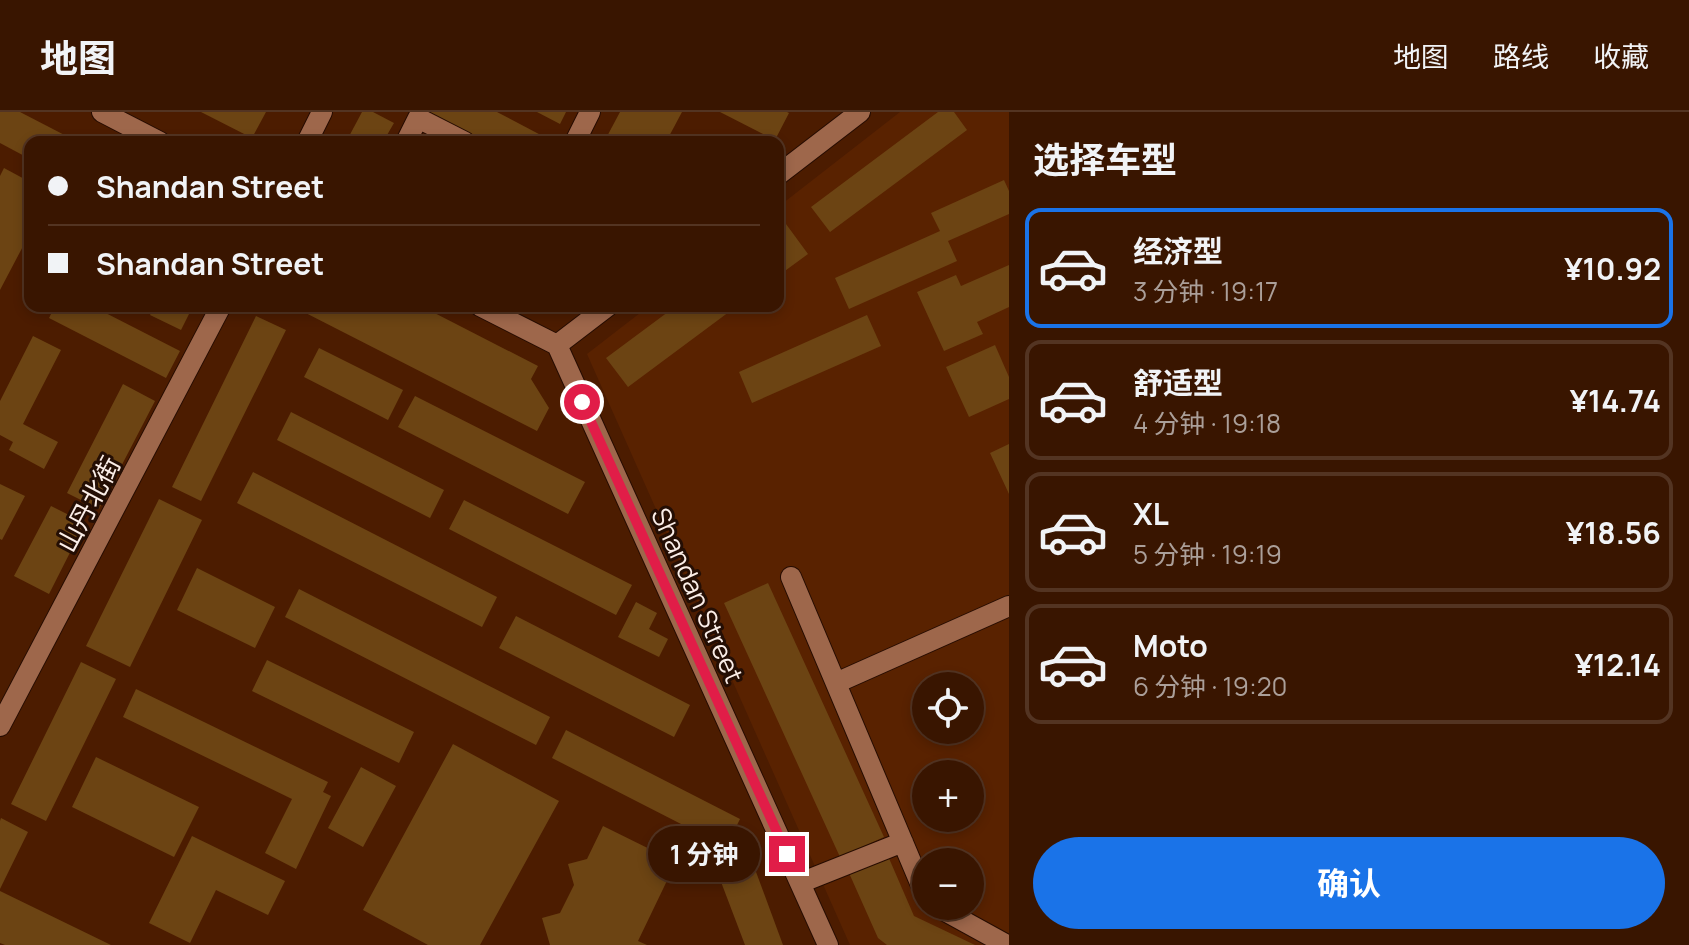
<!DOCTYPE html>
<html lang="zh">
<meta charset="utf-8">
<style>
:root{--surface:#391500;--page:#401e0a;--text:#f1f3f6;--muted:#ab9f99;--line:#533422;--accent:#1a73e8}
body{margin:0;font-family:Manrope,"Noto Sans SC",sans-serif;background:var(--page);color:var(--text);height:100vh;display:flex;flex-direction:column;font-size:30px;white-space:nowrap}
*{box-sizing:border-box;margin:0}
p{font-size:26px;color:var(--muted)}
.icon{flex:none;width:44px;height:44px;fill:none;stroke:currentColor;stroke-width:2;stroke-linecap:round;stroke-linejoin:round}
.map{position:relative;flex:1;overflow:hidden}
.panel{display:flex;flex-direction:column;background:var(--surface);width:680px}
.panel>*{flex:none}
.banner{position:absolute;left:24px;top:24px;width:760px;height:176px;border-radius:16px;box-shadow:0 4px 12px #0003,0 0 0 2px var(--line);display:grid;align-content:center;height:176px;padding:0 24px;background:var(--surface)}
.fabs{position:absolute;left:912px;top:560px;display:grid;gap:16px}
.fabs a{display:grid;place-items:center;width:72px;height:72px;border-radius:50%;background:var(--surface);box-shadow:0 4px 12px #0003,0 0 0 2px var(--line);font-size:40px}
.end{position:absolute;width:36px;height:36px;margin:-18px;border:10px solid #e11d48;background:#fff;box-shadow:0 0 0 4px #fff}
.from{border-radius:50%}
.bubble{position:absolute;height:56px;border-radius:28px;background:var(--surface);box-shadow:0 4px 12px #0003,0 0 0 2px var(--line);font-size:26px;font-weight:700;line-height:56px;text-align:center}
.banner b{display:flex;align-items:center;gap:28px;height:76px;font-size:30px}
.banner b+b{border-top:2px solid var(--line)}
.banner i{width:20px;height:20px;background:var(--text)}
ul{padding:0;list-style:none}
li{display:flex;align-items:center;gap:24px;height:120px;margin:0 16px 12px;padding:0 8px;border:4px solid var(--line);border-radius:16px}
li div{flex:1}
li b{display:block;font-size:30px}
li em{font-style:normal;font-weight:700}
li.on{border-color:var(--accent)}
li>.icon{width:72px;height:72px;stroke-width:1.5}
h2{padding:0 24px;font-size:36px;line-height:96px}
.button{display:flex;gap:16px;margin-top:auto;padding:16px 24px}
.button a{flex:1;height:92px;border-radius:48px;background:var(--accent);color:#fff;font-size:32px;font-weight:700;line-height:92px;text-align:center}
header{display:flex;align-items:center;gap:48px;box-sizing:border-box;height:112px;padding:0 40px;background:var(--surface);border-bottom:2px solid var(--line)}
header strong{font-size:38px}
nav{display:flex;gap:44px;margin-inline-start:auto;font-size:28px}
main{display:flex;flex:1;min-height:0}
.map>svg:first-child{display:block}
.built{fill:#592200;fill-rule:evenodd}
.building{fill:#6c4413}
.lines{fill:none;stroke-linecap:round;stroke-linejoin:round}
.minor-casing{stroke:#260c01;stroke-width:22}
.minor{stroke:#9e674b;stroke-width:20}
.route{stroke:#e11d48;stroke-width:10}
.labels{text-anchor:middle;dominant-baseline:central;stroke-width:6;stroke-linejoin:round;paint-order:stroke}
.street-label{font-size:26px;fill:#fbeee8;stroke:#240e04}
</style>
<header>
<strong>地图</strong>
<nav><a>地图</a><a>路线</a><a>收藏</a></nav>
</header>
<main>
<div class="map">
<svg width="1009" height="833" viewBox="0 0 1009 833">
<rect width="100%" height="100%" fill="#4c1c00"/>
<path class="built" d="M 900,0 L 1009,0 L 1009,833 L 850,833 L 587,242 L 649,194 L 778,194 L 778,95 ZM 926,574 L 970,574 L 970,618 L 926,618 ZM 926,662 L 970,662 L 970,706 L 926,706 ZM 926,750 L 970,750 L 970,794 L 926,794 Z"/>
<path class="building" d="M 0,0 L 20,0 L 78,30 L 30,30 L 30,47 L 0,31 Z
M 201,0 L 266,0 L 252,26 Z
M 362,0 L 373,0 L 394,11 L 383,30 L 346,30 Z
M 424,0 L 497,0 L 554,30 L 480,30 Z
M 537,0 L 566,0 L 560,12 Z
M 620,0 L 682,0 L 666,30 L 604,30 Z
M 720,0 L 787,0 L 789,1 L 775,28 Z
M 938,0 L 954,0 L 967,18 L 830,120 L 811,95 Z
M 4,56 L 30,70 L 30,121 L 0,178 L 0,64 Z
M 1004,68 L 1009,79 L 1009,102 L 948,129 L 957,149 L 849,197 L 835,166 L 940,119 L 931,101 Z
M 786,112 L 808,142 L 778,164 L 778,118 Z
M 1009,153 L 1009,195 L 977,210 L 983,222 L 944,239 L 917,180 L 956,163 L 961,174 Z
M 55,194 L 92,194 L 180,239 L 166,266 L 49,206 Z
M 155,194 L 193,194 L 181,218 L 150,203 Z
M 292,194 L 421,194 L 538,254 L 531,267 L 549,296 L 537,319 Z
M 676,194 L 737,194 L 628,275 L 606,246 Z
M 867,203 L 881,234 L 752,291 L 739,260 Z
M 256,204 L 286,218 L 201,389 L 172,375 Z
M 33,224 L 61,238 L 23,312 L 58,330 L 44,357 L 9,338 L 13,330 L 0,323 L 0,289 Z
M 995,233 L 1009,265 L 1009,287 L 969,305 L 946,255 Z
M 319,236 L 403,278 L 388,308 L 304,265 Z
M 123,272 L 155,289 L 99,397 L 67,381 Z
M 415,284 L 585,370 L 568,402 L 398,315 Z
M 291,300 L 444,378 L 430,406 L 277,328 Z
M 1009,332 L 1009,382 L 990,341 Z
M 253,360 L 497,485 L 482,515 L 237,391 Z
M 0,372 L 25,384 L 2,428 L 0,427 Z
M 159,387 L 202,408 L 130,555 L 86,534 Z
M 464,388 L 632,473 L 616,503 L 449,417 Z
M 51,394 L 85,411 L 49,482 L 14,464 Z
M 197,456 L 275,495 L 255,536 L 177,498 Z
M 768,471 L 884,725 L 840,745 L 724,491 Z
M 299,477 L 550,605 L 536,633 L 285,505 Z
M 636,490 L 657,501 L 649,517 L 668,527 L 659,545 L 618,525 Z
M 516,504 L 690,593 L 674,625 L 499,536 Z
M 267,548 L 414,620 L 399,651 L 252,579 Z
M 81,550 L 116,567 L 46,709 L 11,692 Z
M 136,577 L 328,670 L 323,680 L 331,684 L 296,757 L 265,741 L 292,687 L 123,605 Z
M 566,618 L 740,707 L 726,735 L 552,646 Z
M 453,632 L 559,689 L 480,833 L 428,833 L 363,798 Z
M 96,645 L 199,695 L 174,745 L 72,695 Z
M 361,655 L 396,674 L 363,735 L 328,716 Z
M 1,706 L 28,720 L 0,777 L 0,709 Z
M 603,714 L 676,750 L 638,829 L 647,833 L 550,833 L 542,806 L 560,801 L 574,773 L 568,752 L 587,747 Z
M 192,724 L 285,769 L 268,803 L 216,778 L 190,831 L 149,811 Z
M 888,744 L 914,804 L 975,833 L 887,833 L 878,826 L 849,761 Z
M 752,749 L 783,833 L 745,833 L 718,762 Z
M 0,779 L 111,833 L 5,833 L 0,831 Z"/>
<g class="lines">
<defs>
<path id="minor" d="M 102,0 L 160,30
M 307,30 L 322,0
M 406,30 L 418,6 L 465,30
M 575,30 L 590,0
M 778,63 L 860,0
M 480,194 L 557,233 L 828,833
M 557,233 L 608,194
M 791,465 L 926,785
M 836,571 L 1009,494
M 0,614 L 221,194
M 800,771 L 903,730
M 936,794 L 1007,833"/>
</defs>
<use href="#minor" class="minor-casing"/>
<use href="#minor" class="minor"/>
</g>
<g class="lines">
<path class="route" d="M 582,290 L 787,742"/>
</g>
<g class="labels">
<g class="street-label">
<text transform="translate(88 392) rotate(-62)">山丹北街</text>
<text transform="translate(698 483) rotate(66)">Shandan Street</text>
</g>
</g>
</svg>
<div class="fabs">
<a><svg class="icon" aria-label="locate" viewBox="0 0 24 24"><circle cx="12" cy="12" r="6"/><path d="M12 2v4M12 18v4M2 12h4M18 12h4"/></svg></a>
<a>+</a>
<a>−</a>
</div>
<i class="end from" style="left:582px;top:290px"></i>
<i class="end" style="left:787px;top:742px"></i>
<div class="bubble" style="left:648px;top:714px;width:112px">1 分钟</div>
<div class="banner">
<b><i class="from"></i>Shandan Street</b>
<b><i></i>Shandan Street</b>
</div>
</div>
<section class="panel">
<h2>选择车型</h2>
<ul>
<li class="on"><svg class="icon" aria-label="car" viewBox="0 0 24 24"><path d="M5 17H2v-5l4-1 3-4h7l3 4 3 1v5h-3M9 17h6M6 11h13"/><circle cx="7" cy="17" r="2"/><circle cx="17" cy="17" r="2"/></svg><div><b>经济型</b><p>3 分钟 · 19:17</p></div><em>¥10.92</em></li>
<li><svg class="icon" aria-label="car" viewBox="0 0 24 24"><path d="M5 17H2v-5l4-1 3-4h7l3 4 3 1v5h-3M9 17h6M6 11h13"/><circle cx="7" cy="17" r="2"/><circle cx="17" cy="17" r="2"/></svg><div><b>舒适型</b><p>4 分钟 · 19:18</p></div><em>¥14.74</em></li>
<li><svg class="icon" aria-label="car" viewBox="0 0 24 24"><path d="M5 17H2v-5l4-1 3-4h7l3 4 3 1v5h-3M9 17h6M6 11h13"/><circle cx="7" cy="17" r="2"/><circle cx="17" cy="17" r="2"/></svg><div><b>XL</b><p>5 分钟 · 19:19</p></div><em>¥18.56</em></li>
<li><svg class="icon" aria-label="car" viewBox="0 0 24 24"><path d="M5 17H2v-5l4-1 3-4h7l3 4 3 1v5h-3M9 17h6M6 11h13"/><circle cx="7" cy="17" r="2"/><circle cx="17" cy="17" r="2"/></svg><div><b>Moto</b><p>6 分钟 · 19:20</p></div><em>¥12.14</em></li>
</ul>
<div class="button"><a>确认</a></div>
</section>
</main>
